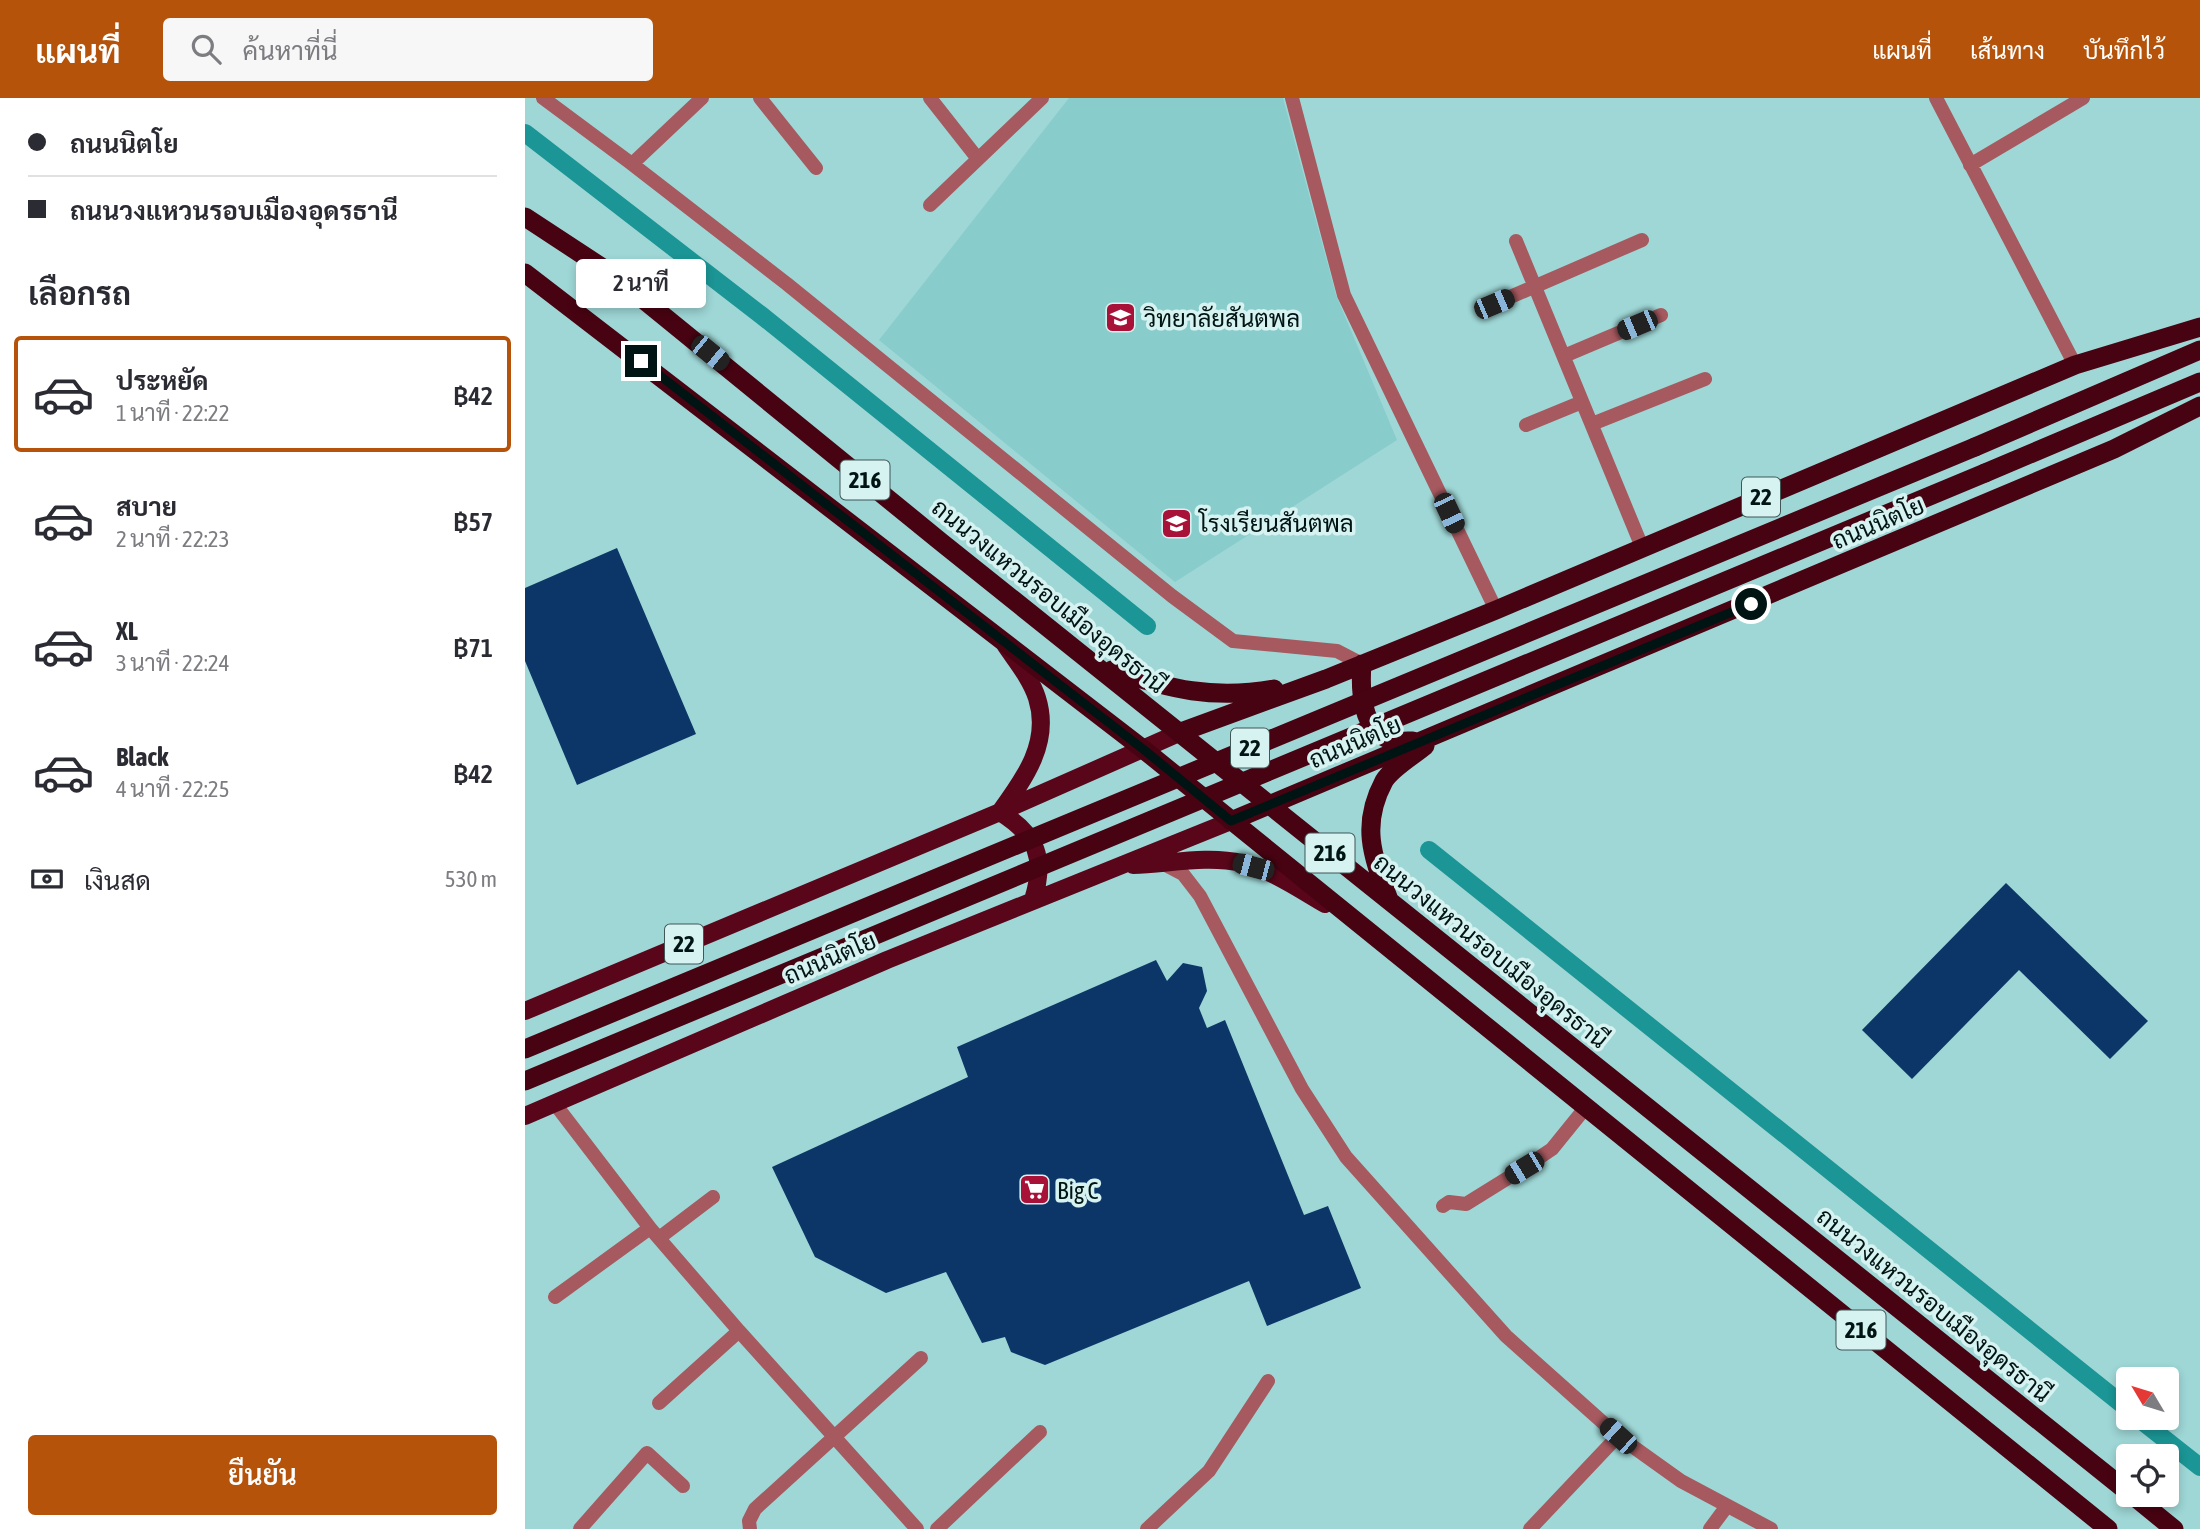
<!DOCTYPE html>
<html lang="th">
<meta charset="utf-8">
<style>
:root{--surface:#fff;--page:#f7f7f7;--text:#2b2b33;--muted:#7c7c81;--line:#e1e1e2;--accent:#b45309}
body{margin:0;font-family:"Asap Condensed",Sarabun,sans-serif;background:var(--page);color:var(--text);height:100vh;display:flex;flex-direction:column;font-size:26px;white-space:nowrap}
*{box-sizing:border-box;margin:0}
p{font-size:23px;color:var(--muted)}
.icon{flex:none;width:38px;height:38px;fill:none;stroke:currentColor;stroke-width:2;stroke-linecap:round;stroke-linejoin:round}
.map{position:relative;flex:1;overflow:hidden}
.drawer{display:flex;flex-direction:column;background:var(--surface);width:525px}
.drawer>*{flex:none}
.guide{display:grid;align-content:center;height:154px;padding:0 28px;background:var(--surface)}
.needle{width:46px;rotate:308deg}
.buttons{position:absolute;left:1591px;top:1269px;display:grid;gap:14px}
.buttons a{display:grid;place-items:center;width:63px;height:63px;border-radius:7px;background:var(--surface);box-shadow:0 4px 10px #0003;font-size:35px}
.end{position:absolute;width:32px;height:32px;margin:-16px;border:9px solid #001414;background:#fff;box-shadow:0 0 0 4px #fff}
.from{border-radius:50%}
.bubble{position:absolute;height:49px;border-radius:7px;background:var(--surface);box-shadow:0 4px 10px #0003;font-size:23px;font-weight:600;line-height:49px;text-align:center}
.car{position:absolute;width:21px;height:42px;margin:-21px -10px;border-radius:9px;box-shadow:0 0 5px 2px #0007;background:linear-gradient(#222 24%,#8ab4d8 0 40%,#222 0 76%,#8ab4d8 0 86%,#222 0)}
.guide b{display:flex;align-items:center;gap:24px;height:66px;font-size:26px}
.guide b+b{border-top:2px solid var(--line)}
.guide i{width:18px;height:18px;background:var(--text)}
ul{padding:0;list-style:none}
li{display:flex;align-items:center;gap:21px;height:116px;margin:0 14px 10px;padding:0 14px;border:4px solid transparent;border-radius:7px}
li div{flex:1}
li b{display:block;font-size:26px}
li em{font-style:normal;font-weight:600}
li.on{border-color:var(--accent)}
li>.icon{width:63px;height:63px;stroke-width:1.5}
h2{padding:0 28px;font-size:32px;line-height:84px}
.pay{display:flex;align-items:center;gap:18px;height:77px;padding:0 28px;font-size:26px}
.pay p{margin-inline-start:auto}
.action{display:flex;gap:14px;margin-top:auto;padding:14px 28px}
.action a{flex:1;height:80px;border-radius:7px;background:var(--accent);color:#fff;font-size:28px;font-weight:600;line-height:80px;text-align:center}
header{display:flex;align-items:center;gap:42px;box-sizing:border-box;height:98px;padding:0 35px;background:var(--accent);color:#fff}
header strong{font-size:33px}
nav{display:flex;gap:38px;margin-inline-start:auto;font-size:24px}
.search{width:490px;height:63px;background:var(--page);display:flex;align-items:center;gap:18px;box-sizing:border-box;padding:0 24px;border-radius:7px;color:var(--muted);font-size:26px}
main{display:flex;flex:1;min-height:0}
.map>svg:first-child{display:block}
.built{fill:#8cc}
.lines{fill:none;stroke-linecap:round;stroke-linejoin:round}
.canal{stroke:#1b9595;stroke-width:18}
.building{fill:#0c3668}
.minor{stroke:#a6595f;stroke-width:14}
.primary{stroke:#5a061a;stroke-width:18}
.trunk{stroke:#480312;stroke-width:19}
.trunk-bridge{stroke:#480312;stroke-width:19}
.route{stroke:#001414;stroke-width:9}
.labels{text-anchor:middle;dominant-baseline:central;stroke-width:7;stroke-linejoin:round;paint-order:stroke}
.shield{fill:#d6f2f1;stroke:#405756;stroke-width:2}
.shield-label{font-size:23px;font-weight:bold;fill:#001414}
.poi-label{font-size:24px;fill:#001414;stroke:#d6f2f1;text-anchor:start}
.street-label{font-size:24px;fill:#001414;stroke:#d6f2f1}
</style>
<header>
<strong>แผนที่</strong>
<div class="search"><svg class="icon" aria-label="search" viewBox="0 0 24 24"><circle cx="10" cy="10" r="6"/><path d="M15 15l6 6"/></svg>ค้นหาที่นี่</div>
<nav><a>แผนที่</a><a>เส้นทาง</a><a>บันทึกไว้</a></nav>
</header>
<main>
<section class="drawer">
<div class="guide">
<b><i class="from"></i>ถนนนิตโย</b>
<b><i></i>ถนนวงแหวนรอบเมืองอุดรธานี</b>
</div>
<h2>เลือกรถ</h2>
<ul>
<li class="on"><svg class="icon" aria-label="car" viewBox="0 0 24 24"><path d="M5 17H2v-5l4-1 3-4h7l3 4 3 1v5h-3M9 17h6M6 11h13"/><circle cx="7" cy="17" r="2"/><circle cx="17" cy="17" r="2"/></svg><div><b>ประหยัด</b><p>1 นาที · 22:22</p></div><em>฿42</em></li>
<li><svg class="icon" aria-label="car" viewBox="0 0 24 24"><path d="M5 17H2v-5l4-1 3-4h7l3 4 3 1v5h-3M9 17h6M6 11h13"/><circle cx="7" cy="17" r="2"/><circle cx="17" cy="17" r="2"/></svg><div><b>สบาย</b><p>2 นาที · 22:23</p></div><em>฿57</em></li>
<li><svg class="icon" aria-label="car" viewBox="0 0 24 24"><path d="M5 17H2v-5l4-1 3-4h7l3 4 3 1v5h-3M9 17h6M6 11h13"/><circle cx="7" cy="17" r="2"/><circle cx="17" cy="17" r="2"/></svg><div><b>XL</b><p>3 นาที · 22:24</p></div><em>฿71</em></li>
<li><svg class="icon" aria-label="car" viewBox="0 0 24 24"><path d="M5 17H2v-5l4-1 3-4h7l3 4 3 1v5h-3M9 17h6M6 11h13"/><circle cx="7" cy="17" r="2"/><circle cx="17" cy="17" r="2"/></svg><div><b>Black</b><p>4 นาที · 22:25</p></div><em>฿42</em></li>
</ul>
<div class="pay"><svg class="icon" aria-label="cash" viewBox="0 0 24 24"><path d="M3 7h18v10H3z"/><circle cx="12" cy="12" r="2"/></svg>เงินสด<p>530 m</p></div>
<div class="action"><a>ยืนยัน</a></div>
</section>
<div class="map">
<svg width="1675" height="1431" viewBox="0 0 1675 1431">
<rect width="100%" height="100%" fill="#9ed7d6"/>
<path class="built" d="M 544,0 L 758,0 L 811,197 L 872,342 L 650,484 L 354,242 Z"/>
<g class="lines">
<path class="canal" d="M 0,35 L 236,217 L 622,528
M 904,752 L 1603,1311
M 1613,1320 L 1675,1369"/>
</g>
<path class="building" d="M 92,450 L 171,636 L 52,687 L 0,563 L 0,490 Z
M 1481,785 L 1623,923 L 1585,961 L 1494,872 L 1387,981 L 1337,932 Z
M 631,862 L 642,883 L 658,865 L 677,869 L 682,893 L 674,910 L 682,930 L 700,922 L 779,1117 L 803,1108 L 836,1190 L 742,1228 L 724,1183 L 520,1267 L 486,1254 L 480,1239 L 457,1245 L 421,1174 L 361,1195 L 290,1159 L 247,1069 L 443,979 L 432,949 Z"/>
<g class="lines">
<path class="minor" d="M 18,0 L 107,66 L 177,0
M 235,0 L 291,70
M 405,0 L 453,61
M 767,0 L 819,197 L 971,512
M 1411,0 L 1550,267
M 107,66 L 262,186 L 647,498 L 708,543 L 812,553 L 837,566
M 1445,67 L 1558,0
M 405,107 L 517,0
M 991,143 L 1117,449
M 969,206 L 1117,142
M 1039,258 L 1136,217
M 1067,326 L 1180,281
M 1001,327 L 1057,304
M 639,766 L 658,776 L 675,798 L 777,991 L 821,1059 L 981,1238 L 1093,1338 L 1005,1431
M 918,1108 L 924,1104 L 941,1106 L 999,1070 L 1027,1051 L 1061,1009
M 125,1130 L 214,1233 L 134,1305
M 134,1140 L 188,1099
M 30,1199 L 125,1130 L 30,1006
M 214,1233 L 392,1431
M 1093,1338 L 1156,1383 L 1246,1431
M 55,1431 L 122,1355 L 158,1388
M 225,1431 L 224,1423 L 230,1411 L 396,1260
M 412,1431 L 515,1334
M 622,1431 L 684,1373 L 743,1283
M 1185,1431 L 1202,1408"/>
<path class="primary" d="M 475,714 C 500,680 526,644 512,600 C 506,581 492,564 481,548
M 475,714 C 512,737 521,760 508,802
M 608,767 C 643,766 682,757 717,765 C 747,772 774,791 800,806
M 0,913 L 475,714 L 656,634
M 0,1018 L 362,862 L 706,723"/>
<path class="trunk" d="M 0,119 L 87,176 L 416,444 L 1603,1394
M 0,175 L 618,651 L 1583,1431
M 1450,349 L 1675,252
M 1460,375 L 1675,284
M 837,566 C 835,591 836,633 866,642 C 873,644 882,643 888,643
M 587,572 C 645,591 688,602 749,591
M 656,634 L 801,581 L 971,512 L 1550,267 L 1675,229
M 706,723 L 1589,351 L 1675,308
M 864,802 C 848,759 835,728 859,683 C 867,670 888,658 900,648
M 1606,1396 L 1649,1431"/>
<path class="trunk-bridge" d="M 0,951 L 1450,349
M 0,983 L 1460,375"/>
</g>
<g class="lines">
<path class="route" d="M 116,263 L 618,651 L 706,723 L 1226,506"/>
</g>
<defs>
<symbol id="university-square" viewBox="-11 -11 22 22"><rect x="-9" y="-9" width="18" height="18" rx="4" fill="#a81138" stroke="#d6f2f1"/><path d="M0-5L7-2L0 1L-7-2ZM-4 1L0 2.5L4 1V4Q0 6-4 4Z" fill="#fff"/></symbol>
<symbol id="school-square" viewBox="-11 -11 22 22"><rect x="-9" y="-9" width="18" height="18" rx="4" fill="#a81138" stroke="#d6f2f1"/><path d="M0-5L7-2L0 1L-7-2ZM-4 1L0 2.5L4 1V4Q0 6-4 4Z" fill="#fff"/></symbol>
<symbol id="supermarket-square" viewBox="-11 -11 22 22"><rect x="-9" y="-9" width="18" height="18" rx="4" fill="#a81138" stroke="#d6f2f1"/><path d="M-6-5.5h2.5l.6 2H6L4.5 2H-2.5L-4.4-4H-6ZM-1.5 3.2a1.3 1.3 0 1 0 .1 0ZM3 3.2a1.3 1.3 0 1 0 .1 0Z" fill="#fff"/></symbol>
</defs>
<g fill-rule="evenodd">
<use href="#university-square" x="578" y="202" width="35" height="35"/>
<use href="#school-square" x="634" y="408" width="35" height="35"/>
<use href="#supermarket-square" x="492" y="1074" width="35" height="35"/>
</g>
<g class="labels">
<g class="shield">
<rect x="315.5" y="362.5" width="49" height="39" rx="5"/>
<rect x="1217" y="379.5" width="38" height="39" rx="5"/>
<rect x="706" y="630.5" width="38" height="39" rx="5"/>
<rect x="780.5" y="735.5" width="49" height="39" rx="5"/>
<rect x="140" y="826.5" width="38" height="39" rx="5"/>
<rect x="1311.5" y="1212.5" width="49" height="39" rx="5"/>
</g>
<g class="shield-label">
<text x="340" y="382">216</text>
<text x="1236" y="399">22</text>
<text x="725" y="650">22</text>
<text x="805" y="755">216</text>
<text x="159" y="846">22</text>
<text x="1336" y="1232">216</text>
</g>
<g class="poi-label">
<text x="619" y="220">วิทยาลัยสันตพล</text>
<text x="674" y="425">โรงเรียนสันตพล</text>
<text x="532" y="1092">Big C</text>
</g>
<g class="street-label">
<text transform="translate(1353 425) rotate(-23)">ถนนนิตโย</text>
<text transform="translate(524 498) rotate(39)">ถนนวงแหวนรอบเมืองอุดรธานี</text>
<text transform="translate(830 644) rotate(-23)">ถนนนิตโย</text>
<text transform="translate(966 853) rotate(39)">ถนนวงแหวนรอบเมืองอุดรธานี</text>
<text transform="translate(305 860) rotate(-23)">ถนนนิตโย</text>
<text transform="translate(1409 1207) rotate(39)">ถนนวงแหวนรอบเมืองอุดรธานี</text>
</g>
</g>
</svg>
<div class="buttons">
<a><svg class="needle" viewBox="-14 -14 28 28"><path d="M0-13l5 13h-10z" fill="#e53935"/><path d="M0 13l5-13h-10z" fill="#7c7c81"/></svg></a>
<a><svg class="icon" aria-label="locate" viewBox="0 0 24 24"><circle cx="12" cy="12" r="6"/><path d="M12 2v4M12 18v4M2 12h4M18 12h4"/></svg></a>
</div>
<i class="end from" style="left:1226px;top:506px"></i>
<i class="end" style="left:116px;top:263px"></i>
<div class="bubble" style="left:51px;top:161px;width:130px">2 นาที</div>
<i class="car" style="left:969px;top:206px;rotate:67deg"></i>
<i class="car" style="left:1112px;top:227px;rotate:247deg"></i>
<i class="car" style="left:185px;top:255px;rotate:129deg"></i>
<i class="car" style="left:924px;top:415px;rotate:155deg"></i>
<i class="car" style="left:728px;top:769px;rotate:285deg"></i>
<i class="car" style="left:999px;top:1070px;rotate:239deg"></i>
<i class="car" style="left:1093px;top:1338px;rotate:312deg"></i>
</div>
</main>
